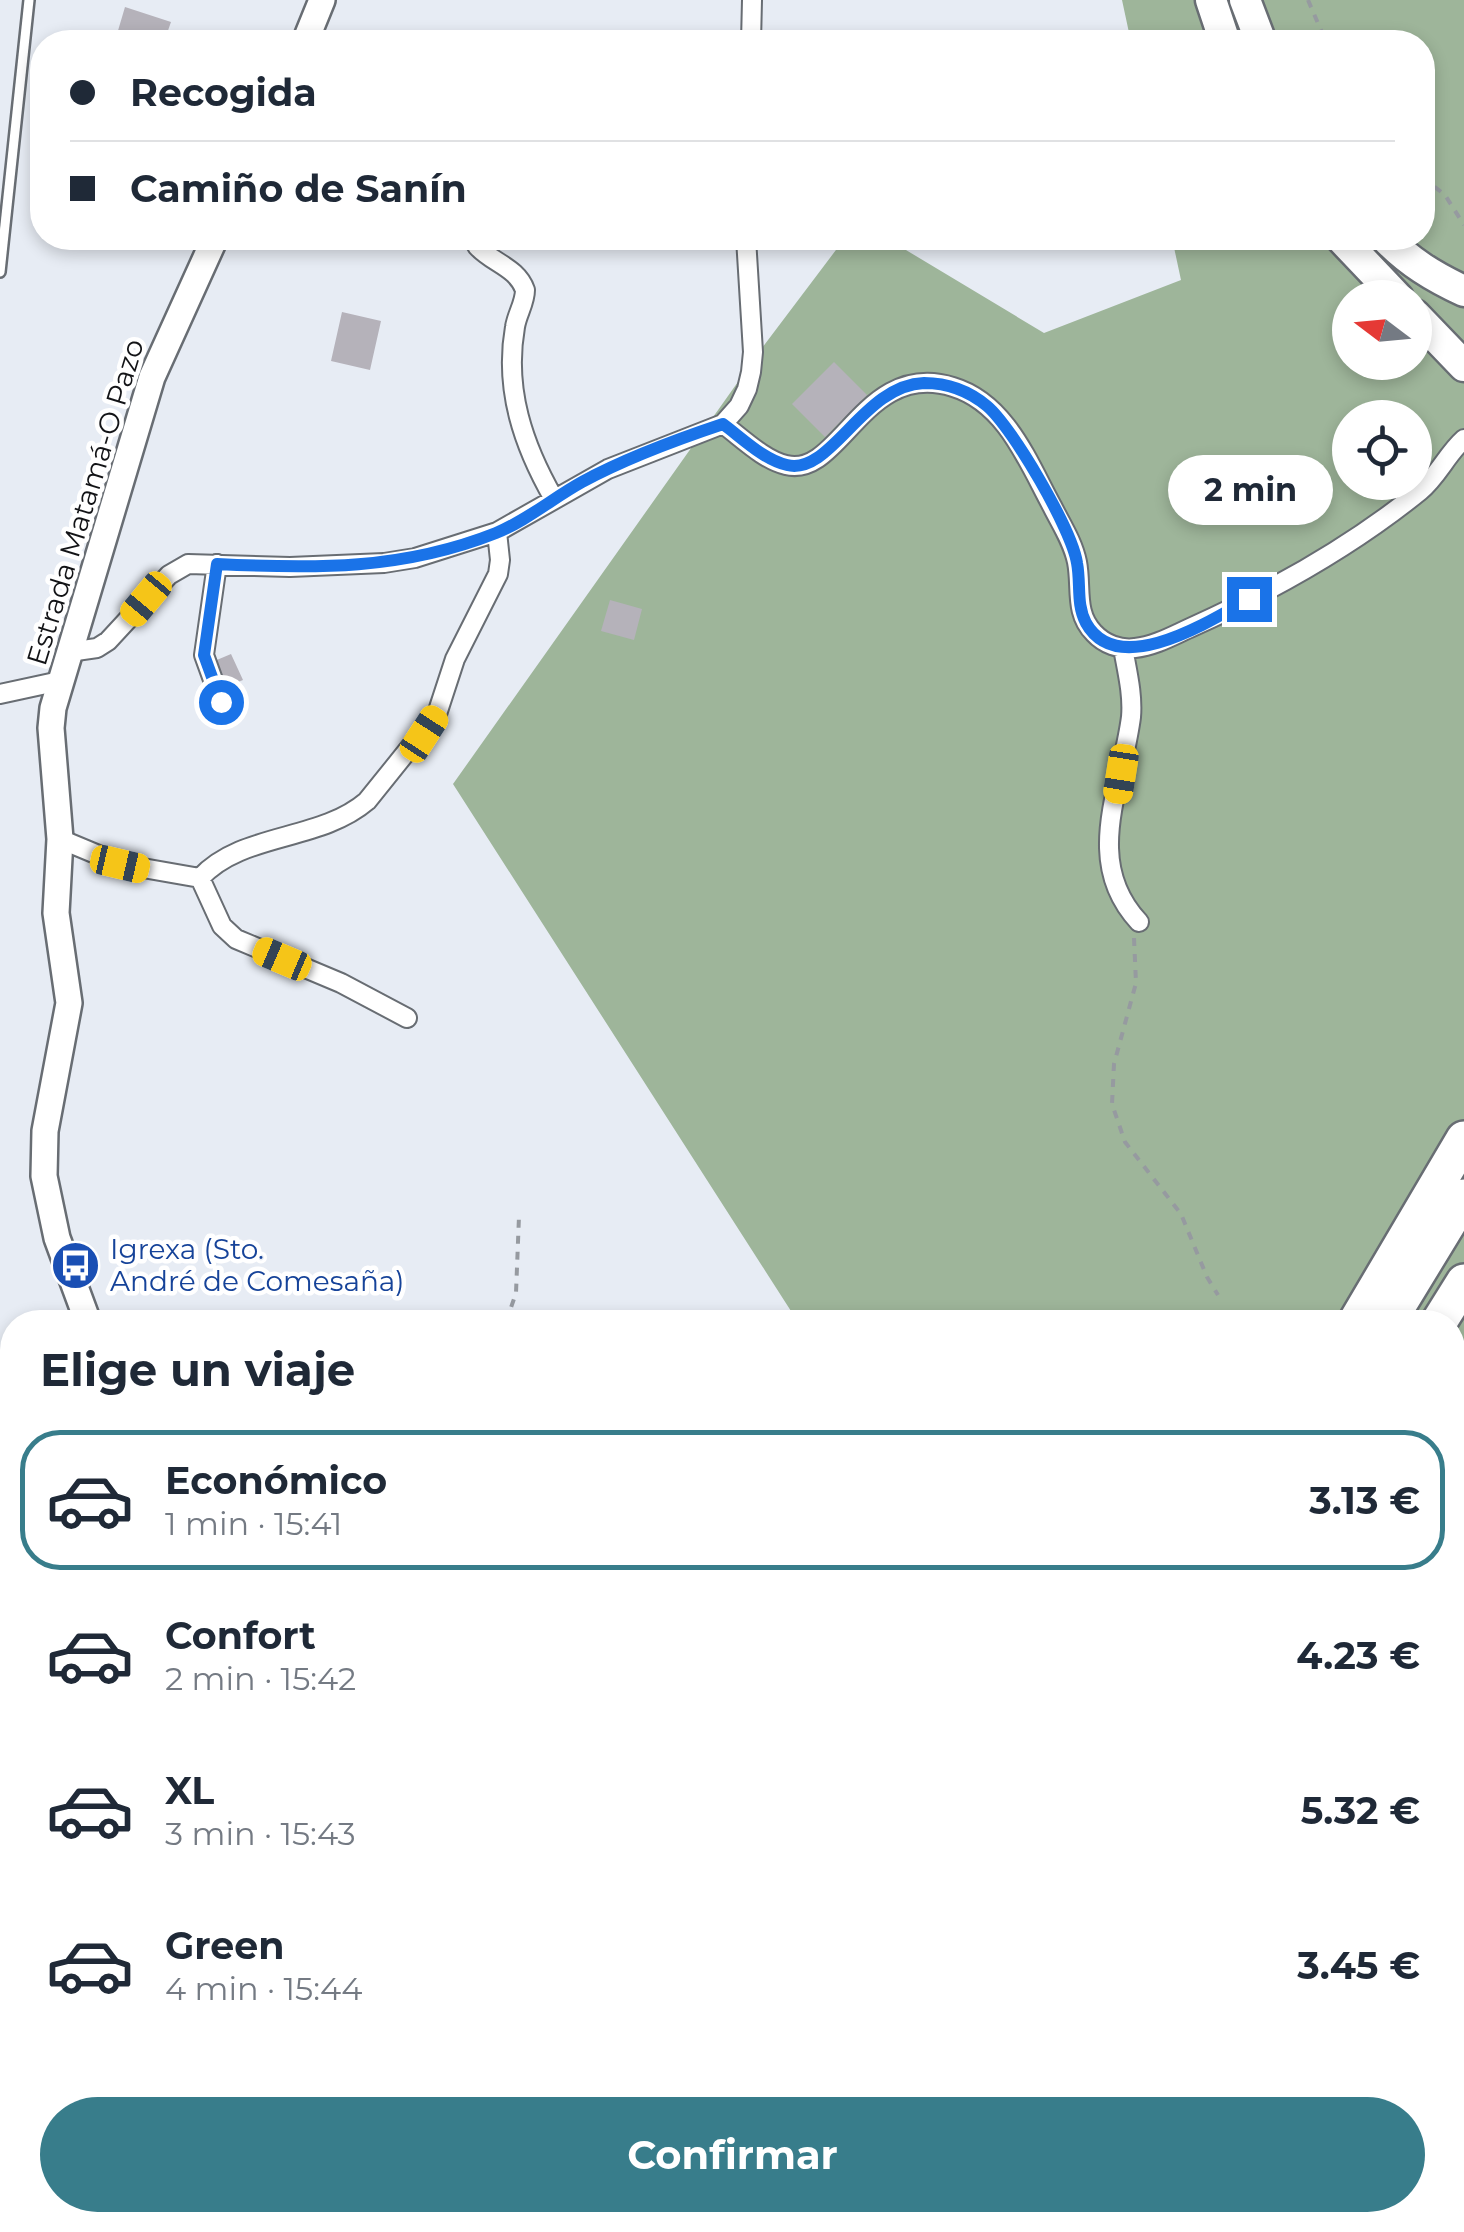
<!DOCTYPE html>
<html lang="es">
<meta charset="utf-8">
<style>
:root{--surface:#fff;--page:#f2f2f3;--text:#1f2937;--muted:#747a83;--line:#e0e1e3;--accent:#387d8b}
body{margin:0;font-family:Montserrat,sans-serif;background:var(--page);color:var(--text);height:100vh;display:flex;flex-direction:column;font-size:38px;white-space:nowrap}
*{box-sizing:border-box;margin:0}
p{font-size:32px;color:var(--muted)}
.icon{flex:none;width:55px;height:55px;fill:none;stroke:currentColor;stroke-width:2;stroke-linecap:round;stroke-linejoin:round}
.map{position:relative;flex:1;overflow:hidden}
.panel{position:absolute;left:0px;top:1310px;width:1465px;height:922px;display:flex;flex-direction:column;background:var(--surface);border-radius:40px 40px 0 0;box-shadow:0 5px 15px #0003}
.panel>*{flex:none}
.top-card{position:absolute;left:30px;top:30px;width:1405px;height:220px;border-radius:40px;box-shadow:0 5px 15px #0003;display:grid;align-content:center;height:220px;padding:0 40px;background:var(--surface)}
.needle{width:65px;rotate:286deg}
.controls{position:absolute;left:1332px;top:280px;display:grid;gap:20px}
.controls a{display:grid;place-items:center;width:100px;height:100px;border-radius:50%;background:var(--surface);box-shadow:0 5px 15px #0003;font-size:50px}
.end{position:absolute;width:45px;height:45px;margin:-22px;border:12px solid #1a73e8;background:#fff;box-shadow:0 0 0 5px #fff}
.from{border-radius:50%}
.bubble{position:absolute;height:70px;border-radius:35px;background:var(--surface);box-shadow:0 5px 15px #0003;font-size:32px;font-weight:700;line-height:70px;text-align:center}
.car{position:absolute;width:30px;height:60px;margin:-30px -15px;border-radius:12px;box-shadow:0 0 8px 2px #0007;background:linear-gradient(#f5c518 24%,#345 0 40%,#f5c518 0 76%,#345 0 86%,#f5c518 0)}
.top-card b{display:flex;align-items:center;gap:35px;height:95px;font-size:38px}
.top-card b+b{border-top:2px solid var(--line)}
.top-card i{width:25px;height:25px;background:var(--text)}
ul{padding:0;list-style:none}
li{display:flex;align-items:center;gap:30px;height:140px;margin:0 20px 15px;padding:0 20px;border:5px solid transparent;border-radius:40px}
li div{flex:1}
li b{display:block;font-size:38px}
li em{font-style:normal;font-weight:700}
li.active{border-color:var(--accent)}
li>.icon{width:90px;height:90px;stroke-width:1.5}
h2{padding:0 40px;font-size:45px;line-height:120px}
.action{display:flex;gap:20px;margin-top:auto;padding:20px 40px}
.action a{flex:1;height:115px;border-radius:60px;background:var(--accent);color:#fff;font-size:40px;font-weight:700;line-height:115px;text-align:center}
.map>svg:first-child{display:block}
.forest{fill:#9eb59a;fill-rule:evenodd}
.building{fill:#b5b2ba}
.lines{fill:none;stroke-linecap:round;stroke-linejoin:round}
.lane-casing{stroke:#686d73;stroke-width:14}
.street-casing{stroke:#686d73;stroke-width:22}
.secondary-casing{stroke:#686d73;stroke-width:30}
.primary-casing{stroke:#686d73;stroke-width:35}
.highway-casing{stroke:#686d73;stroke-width:40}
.path{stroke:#969aa0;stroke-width:4;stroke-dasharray:8 8;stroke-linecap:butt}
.lane{stroke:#fff;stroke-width:9}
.street{stroke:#fff;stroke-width:18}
.secondary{stroke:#fff;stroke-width:25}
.primary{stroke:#fff;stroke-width:30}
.highway{stroke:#fff;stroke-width:35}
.route{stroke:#1a73e8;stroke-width:12}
.labels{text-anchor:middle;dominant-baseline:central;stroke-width:9;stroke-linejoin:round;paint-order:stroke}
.street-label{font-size:28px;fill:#121316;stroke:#fff}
.transit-label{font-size:28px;fill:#164399;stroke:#fff;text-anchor:start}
</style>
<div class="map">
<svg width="1464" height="2232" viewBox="0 0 1464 2232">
<rect width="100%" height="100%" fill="#e7ecf4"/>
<path class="forest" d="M 1122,0 L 1464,0 L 1464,2232 L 851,2232 L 852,2220 L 1452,2220 L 1452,1322 L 798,1322 L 453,784 L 762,348 L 845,238 L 886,238 L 1044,333 L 1181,280 L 1172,238 L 1422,238 L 1422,42 L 1131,42 ZM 1350,298 L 1415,298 L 1415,362 L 1350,362 ZM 1350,418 L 1415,418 L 1415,482 L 1350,482 Z"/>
<path class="building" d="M 125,7 L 171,22 L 164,42 L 145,42 L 117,34 Z
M 342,312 L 381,321 L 370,370 L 331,361 Z
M 834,362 L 867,395 L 825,437 L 792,404 Z
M 610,600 L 642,609 L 634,640 L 601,631 Z
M 231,654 L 243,680 L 224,688 L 212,662 Z"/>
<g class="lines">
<defs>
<path id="lane" d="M 0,272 L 29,0"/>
<path id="street" d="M 182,42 L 204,42
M 751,42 L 752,0
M 477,246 C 492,263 517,267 525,290 C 525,303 517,314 515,327 C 504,389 523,445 554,499
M 723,424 C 742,438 764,460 786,465 C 840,479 864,359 953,387 C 1006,403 1028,462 1052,506 C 1061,524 1073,542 1077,562 C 1082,587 1074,613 1094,633 C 1104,644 1120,650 1135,648 C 1155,646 1174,635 1192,627 C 1272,591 1352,546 1420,491 C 1438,476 1447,454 1464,439
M 217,564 L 204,655 L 221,702
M 1123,648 C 1127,671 1133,694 1131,717 C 1122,788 1082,861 1139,922
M 69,652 L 97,648 L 108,641 L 169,575 L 188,564 L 290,567 L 384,563 L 415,558 L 497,532 L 608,469 L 723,424 L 739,406 L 747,389 L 751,372 L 753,352 L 746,238
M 0,694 L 60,681
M 60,839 L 120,864 L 200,878 L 222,926 L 236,939 L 341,983 L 407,1018
M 200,878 C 242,832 319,842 367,801 L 437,714 L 455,659 L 498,574 L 500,560 L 497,532
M 0,1444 L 12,1441
M 1452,1525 L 1464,1508
M 0,1587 L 12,1584
M 223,2225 L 253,2232
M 391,2232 L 394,2220
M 590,2232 L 598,2220
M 1199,2232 L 1201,2220"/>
<path id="secondary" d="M 305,42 L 322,0
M 88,1322 L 57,1238 L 44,1176 L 45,1131 L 69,1003 L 56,913 L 60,839 L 51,728 L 53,708 L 152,377 L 215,238
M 215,2232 L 224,2220"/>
<path id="primary" d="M 1211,0 L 1225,42
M 1245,0 L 1261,42
M 1341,238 L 1398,298
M 1386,238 C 1409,262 1434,277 1464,291
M 1415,315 L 1464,366"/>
<path id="highway" d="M 1356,1322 L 1464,1139
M 1388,1322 L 1464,1197
M 1439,1322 L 1464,1282
M 1070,2232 L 1071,2220
M 1108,2232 L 1109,2220"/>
</defs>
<use href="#lane" class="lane-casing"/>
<use href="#street" class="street-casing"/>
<use href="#secondary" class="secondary-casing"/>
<use href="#primary" class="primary-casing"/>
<use href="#highway" class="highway-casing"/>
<path class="path" d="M 1308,0 L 1326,42
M 1422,177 L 1445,195 L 1464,225
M 1134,938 L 1136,983 L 1114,1064 L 1112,1104 L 1125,1142 L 1181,1214 L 1207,1277 L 1218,1295
M 506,1322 L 516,1293 L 519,1216
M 1452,1930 L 1464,1915
M 1452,2041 L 1452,2053
M 910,2220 L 910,2232
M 1155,2232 L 1156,2220
M 1311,2232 L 1314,2220"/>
<use href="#lane" class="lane"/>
<use href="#street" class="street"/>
<use href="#secondary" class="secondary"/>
<use href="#primary" class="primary"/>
<use href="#highway" class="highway"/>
</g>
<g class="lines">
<path class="route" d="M 221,702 L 204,655 L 217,564 C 315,569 403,570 496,533 C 526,521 553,498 582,482 C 626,458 675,440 723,424 C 742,438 764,460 787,465 C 831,476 863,385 924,383 C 948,383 969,391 987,406 C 1013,428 1072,530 1077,563 C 1081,584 1076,604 1086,623 C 1118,680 1210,621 1249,599"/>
</g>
<defs>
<symbol id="bus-disc" viewBox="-11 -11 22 22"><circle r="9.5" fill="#1a4fb4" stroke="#fff"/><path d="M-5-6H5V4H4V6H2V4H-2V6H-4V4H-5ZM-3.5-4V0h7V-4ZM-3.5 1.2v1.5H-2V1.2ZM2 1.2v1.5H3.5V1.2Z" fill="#fff"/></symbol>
</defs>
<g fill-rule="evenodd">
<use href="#bus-disc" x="48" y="1238" width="55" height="55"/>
</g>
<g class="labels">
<g class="street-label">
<text transform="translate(85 502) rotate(-73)">Estrada Matamá-O Pazo</text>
</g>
<g class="transit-label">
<text x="110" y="1249">Igrexa (Sto.<tspan x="110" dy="32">André de Comesaña)</tspan></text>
</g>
</g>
</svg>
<div class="controls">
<a><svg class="needle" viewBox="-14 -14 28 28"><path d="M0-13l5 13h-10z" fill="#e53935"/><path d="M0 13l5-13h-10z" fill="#747a83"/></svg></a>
<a><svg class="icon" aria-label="locate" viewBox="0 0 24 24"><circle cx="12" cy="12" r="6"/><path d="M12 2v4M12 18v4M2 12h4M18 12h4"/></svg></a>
</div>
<i class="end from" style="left:221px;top:702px"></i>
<i class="end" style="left:1249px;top:599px"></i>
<div class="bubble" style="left:1168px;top:455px;width:165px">2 min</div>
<i class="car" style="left:146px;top:599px;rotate:220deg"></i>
<i class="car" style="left:424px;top:734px;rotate:33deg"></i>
<i class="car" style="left:1121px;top:774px;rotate:189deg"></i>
<i class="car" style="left:120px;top:864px;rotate:103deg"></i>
<i class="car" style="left:282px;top:959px;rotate:293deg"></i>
<div class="top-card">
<b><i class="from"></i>Recogida</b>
<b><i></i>Camiño de Sanín</b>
</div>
<section class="panel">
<h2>Elige un viaje</h2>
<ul>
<li class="active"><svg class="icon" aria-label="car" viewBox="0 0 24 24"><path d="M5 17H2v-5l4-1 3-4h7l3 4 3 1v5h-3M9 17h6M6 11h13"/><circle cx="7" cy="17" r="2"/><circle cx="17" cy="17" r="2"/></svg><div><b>Económico</b><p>1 min · 15:41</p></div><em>3.13 €</em></li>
<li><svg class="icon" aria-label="car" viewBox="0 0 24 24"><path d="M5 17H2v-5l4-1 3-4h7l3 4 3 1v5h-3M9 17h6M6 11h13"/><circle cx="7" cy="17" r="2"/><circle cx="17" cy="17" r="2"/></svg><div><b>Confort</b><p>2 min · 15:42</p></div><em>4.23 €</em></li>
<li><svg class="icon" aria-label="car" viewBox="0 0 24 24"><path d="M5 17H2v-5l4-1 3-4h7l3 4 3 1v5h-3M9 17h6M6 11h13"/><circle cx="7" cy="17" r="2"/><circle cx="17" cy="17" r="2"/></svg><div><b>XL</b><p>3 min · 15:43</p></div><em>5.32 €</em></li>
<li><svg class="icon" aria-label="car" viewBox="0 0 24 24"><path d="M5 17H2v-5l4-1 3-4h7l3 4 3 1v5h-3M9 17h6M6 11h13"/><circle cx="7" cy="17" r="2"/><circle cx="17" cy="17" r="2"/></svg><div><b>Green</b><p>4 min · 15:44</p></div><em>3.45 €</em></li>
</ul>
<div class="action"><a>Confirmar</a></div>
</section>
</div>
